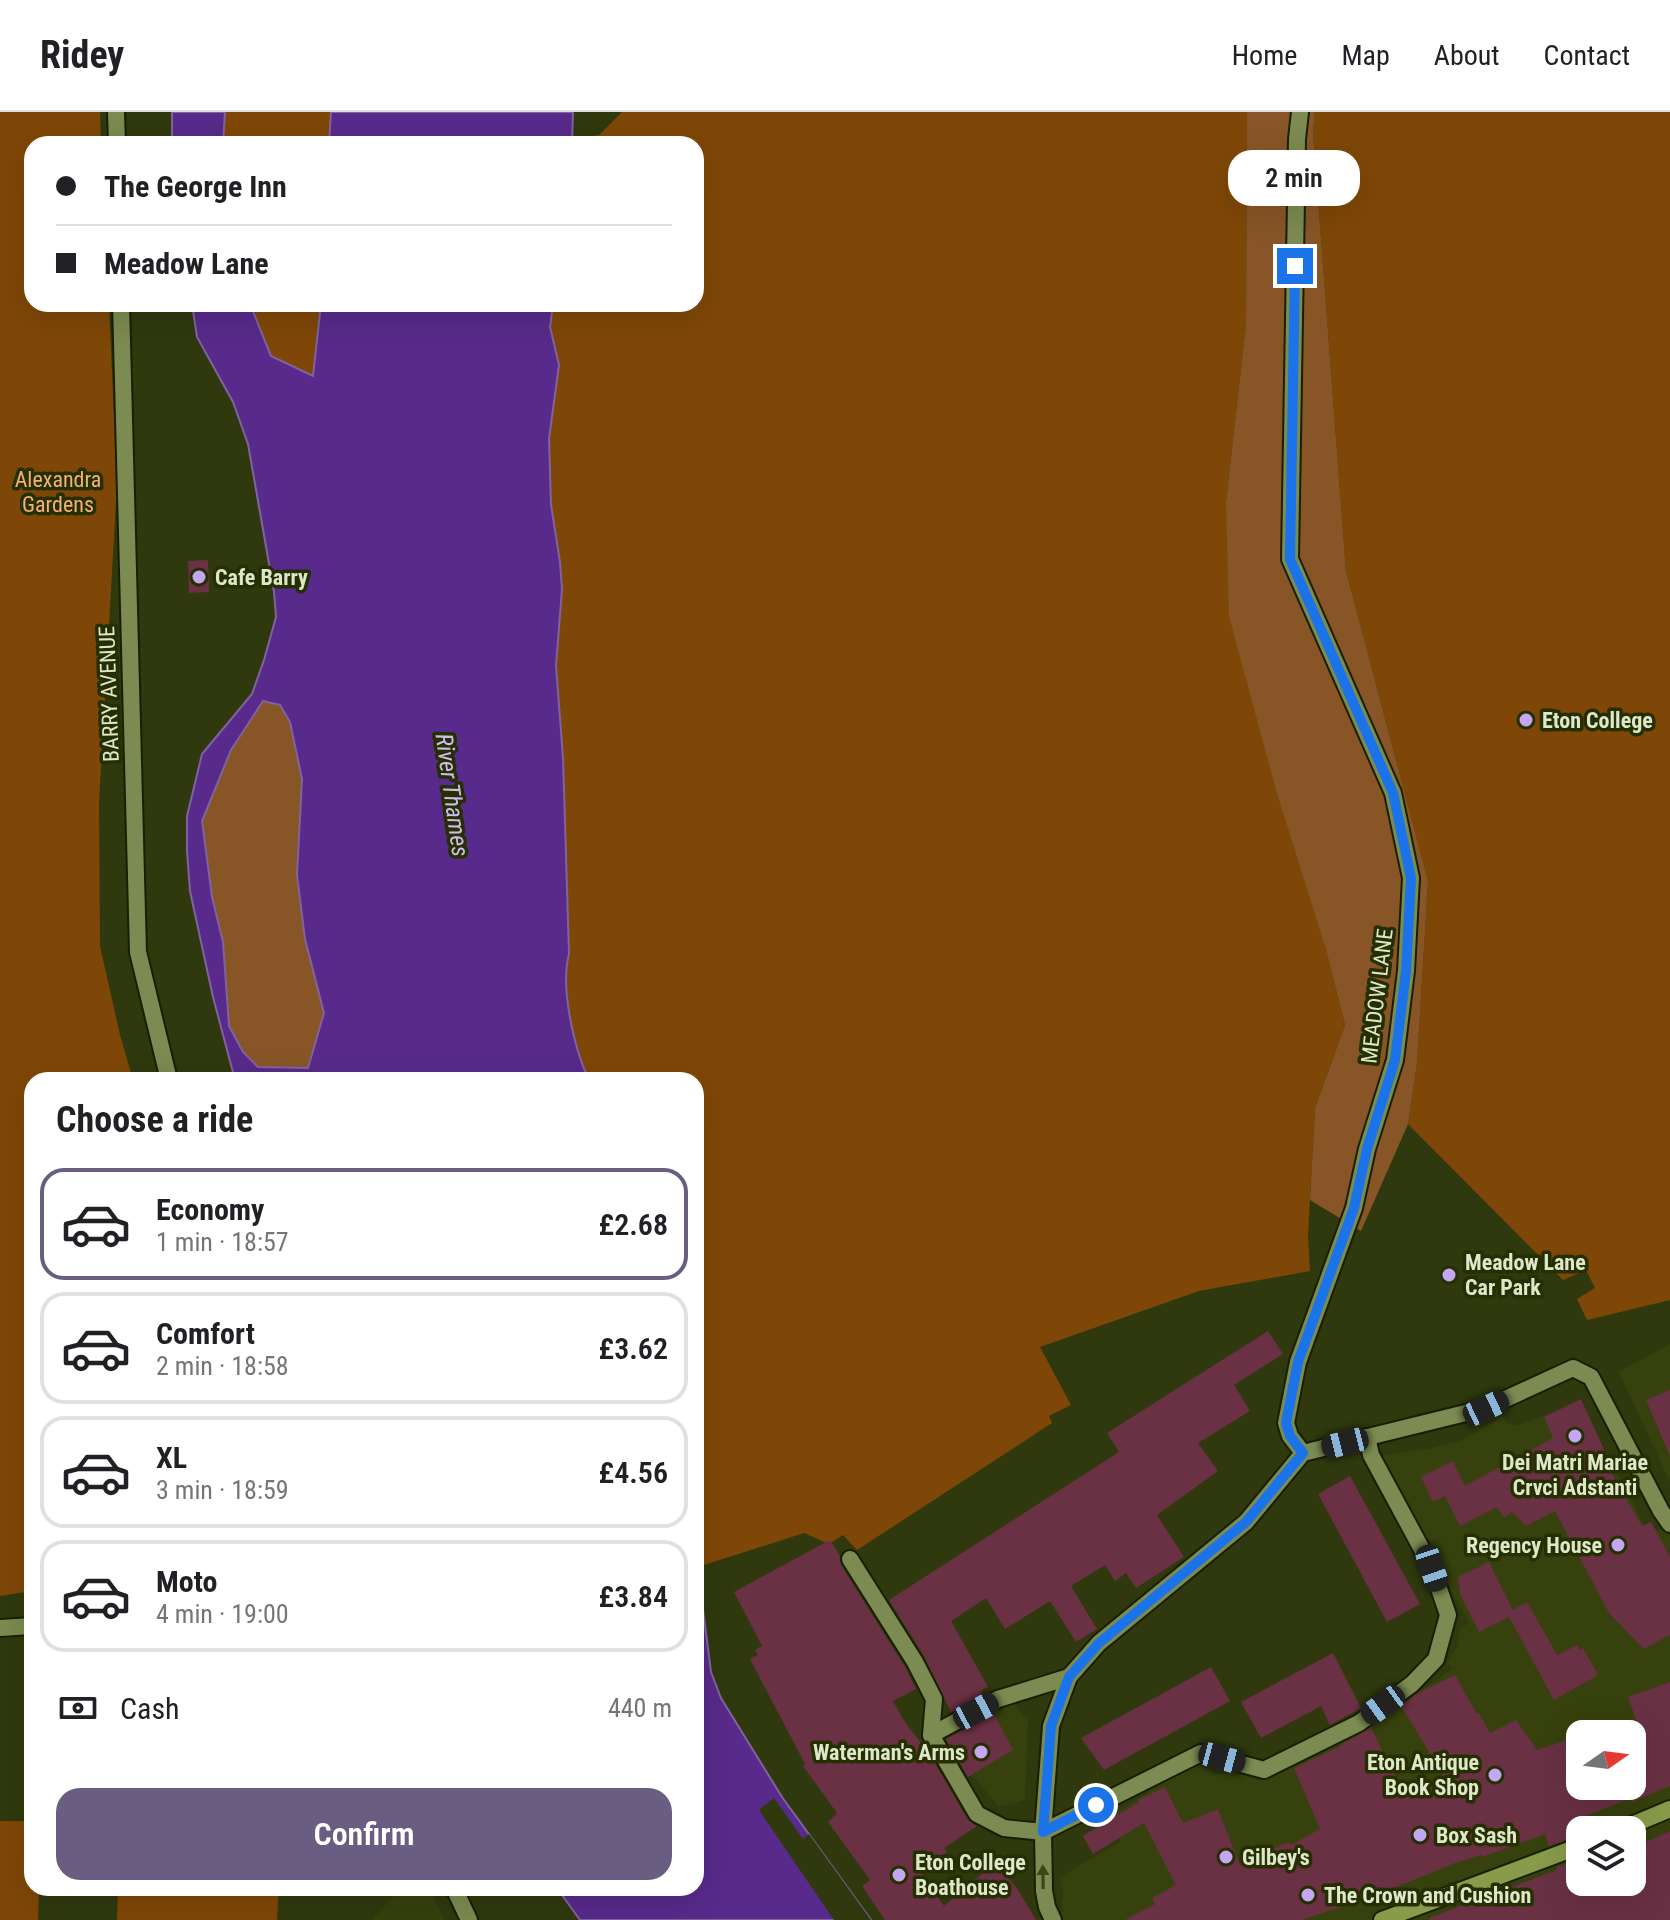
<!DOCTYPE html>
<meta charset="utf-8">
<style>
:root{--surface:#fff;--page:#f2f2f2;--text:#202124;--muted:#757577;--line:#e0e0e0;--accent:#695d81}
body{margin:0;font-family:"Roboto Condensed",sans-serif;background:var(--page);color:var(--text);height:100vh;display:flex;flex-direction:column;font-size:30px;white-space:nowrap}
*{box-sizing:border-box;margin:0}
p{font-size:26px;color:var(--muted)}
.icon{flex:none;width:44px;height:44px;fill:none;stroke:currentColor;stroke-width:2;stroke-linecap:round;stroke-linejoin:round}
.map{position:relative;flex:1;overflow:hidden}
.details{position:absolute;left:24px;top:960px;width:680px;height:824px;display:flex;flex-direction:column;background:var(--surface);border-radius:24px;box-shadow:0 8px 32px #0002}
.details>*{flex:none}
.guide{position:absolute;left:24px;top:24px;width:680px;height:176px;border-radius:24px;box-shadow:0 8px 32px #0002;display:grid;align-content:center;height:176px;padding:0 32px;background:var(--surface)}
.needle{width:52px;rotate:76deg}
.fabs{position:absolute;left:1566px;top:1608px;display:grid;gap:16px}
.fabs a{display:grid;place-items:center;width:80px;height:80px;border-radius:16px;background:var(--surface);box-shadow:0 8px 32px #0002;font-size:40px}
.end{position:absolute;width:36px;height:36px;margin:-18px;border:10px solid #1a73e8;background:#fff;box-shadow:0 0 0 4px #fff}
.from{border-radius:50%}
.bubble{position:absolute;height:56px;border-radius:24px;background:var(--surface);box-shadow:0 8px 32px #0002;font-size:26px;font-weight:600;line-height:56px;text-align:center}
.car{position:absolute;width:24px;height:48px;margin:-24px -12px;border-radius:10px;box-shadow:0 0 6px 2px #0007;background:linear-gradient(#222 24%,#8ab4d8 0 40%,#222 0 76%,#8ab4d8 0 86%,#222 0)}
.guide b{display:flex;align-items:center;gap:28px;height:76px;font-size:30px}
.guide b+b{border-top:2px solid var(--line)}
.guide i{width:20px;height:20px;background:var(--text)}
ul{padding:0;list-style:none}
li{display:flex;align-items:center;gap:24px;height:112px;margin:0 16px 12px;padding:0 16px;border:4px solid var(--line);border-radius:24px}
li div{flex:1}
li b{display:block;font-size:30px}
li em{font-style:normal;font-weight:600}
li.current{border-color:var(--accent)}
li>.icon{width:72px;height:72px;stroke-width:1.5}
h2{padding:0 32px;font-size:36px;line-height:96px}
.pay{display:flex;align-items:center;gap:20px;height:88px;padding:0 32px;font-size:30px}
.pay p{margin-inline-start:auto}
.action{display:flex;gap:16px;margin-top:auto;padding:16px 32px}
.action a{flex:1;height:92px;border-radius:24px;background:var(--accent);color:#fff;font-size:32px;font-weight:600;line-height:92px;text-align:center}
header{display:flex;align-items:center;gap:48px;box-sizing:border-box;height:112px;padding:0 40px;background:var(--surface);border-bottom:2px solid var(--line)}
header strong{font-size:38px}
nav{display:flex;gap:44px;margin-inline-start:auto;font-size:28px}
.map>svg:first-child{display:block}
.built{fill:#36410d;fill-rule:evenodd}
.green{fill:#7f4707}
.forest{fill:#885626}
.water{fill:#582a8b;stroke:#80639e;stroke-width:2;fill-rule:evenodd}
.pier{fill:#2f390d}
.building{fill:#6a3144}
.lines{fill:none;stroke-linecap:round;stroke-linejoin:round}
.pedestrian-casing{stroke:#191f02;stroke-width:20}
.minor-casing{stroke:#191f02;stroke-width:20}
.tertiary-casing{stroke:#191f02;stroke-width:20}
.secondary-casing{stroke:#191f02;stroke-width:20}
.pedestrian{stroke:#7c8b51;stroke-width:16}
.minor{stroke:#7c8b51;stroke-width:16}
.tertiary{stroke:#7c8b51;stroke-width:16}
.secondary{stroke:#889b4b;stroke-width:16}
.oneway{fill:#3c4616}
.route{stroke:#1a73e8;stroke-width:10}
.poi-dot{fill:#c3a7f2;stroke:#262f02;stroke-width:3}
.labels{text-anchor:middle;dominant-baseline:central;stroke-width:7;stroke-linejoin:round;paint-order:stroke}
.park-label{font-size:22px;fill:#f5b075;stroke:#262f02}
.poi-label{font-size:22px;font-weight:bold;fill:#dee7c9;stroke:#262f02;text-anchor:start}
.street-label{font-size:22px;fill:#dee7c9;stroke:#262f02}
.water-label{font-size:24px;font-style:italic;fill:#cebcef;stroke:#262f02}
</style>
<header>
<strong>Ridey</strong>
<nav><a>Home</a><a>Map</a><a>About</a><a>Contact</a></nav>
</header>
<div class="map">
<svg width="1670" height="1808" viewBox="0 0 1670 1808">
<rect width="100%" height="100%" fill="#2f390d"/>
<path class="built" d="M 1670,1232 L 1670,1370 L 1619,1260 Z
M 1579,1290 L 1649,1421 L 1670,1414 L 1670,1785 L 1637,1808 L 1061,1808 L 1063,1780 L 1060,1765 L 1121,1729 L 1108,1706 L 1195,1650 L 1215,1663 L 1285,1655 L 1367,1615 L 1452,1557 L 1448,1549 L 1458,1534 L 1459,1517 L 1469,1511 L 1378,1344 L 1427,1337 L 1462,1328 L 1503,1305 L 1508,1312 L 1519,1313 ZM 1580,1622 L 1632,1622 L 1632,1674 L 1580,1674 ZM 1580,1718 L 1632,1718 L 1632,1770 L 1580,1770 Z
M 1013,1591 L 1028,1609 L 1025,1688 L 999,1695 L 968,1658 L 954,1626 Z
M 401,1776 L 429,1776 L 445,1808 L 372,1808 Z"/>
<path class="green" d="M 0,0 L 100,0 L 101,32 L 32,32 L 32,192 L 109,192 L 117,371 L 99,691 L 100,834 L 120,923 L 133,968 L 32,968 L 32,1479 L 0,1484 Z
M 225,0 L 331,0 L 329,32 L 223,32 Z
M 622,0 L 1247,0 L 1246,212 L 1226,390 L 1325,834 L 1345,913 L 1315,996 L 1308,1123 L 1310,1159 L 1199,1179 L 1040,1235 L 1071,1293 L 1049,1304 L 1052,1311 L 857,1438 L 843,1423 L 829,1432 L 804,1421 L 704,1453 L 698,1452 L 696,1442 L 696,968 L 589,968 C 574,937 560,875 569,842 L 563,646 L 556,554 L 562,477 L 560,450 L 551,393 L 549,327 L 552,298 L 550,215 L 553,192 L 696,192 L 696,32 L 574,32 L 580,26 L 599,23 Z
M 1315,0 L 1670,0 L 1670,1188 L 1587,1208 L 1577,1187 L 1595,1176 L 1586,1158 L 1563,1168 L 1408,1012 L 1417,952 L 1428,769 L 1346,459 L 1313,20 Z
M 250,192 L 321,192 L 314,264 L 271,244 Z
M 0,1709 L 32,1709 L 32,1776 L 39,1776 L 38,1808 L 0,1808 Z
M 118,1776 L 279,1776 L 277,1808 L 117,1808 Z"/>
<path class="forest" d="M 1247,0 L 1315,0 L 1313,20 L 1346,459 L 1428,769 L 1417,952 L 1408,1012 L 1361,1119 L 1310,1088 L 1315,996 L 1345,913 L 1325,834 L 1276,678 L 1229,504 L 1226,390 L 1246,212 Z
M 262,589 L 280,593 L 290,610 L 302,667 L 297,763 L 305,827 L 324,901 L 308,956 L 258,955 L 243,940 L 229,914 L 223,831 L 212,785 L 202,709 L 231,638 Z"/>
<path class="water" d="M 172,0 L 225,0 L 223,32 L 172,32 Z
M 331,0 L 573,0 L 572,32 L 329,32 Z
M 192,192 L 250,192 L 271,244 L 313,264 L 321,192 L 553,192 L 550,215 L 559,253 L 549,327 L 551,393 L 560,450 L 562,477 L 556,554 L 563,646 L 569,842 C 560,875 574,937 589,968 L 235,968 L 213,885 L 190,779 L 187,739 L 187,704 L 202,642 L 252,582 L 264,548 L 276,505 L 274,480 L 248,332 L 233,290 L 197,225 ZM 263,589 L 280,593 L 290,610 L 302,667 L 297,763 L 305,827 L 324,901 L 308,956 L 258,955 L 243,940 L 229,914 L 223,830 L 212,785 L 202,709 L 231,638 Z
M 696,1442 L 711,1560 L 721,1586 L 782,1685 L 871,1808 L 580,1808 L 557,1776 L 696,1776 Z"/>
<path class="pier" d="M 774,1686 L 803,1727 L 809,1722 L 871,1808 L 834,1808 L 759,1698 Z"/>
<path class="building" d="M 208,448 L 209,480 L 189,481 L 188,449 Z
M 1268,1219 L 1283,1242 L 1234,1273 L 1250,1299 L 1198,1331 L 1218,1359 L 1157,1403 L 1184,1445 L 1136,1476 L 1126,1461 L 1115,1469 L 1105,1453 L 1071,1474 L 1097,1517 L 1076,1530 L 1050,1489 L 1005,1517 L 986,1486 L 951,1509 L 988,1575 L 981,1579 L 983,1582 L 951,1600 L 924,1544 L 889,1488 L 1119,1340 L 1107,1321 Z
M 1670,1278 L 1670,1344 L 1646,1288 Z
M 1581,1287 L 1607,1344 L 1603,1346 L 1624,1383 L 1642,1414 L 1651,1410 L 1670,1445 L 1670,1523 L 1644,1537 L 1609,1501 L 1555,1399 L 1526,1414 L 1512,1400 L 1504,1406 L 1497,1395 L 1460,1414 L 1445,1384 L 1433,1390 L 1421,1365 L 1453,1349 L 1465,1374 L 1553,1326 L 1544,1305 Z
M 1350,1364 L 1420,1492 L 1387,1510 L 1318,1382 Z
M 830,1428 L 840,1444 L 841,1453 L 905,1555 L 916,1577 L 893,1589 L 906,1612 L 927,1638 L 968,1708 L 977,1714 L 944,1736 L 947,1740 L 920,1759 L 944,1794 L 995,1751 L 1017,1776 L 1036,1808 L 885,1808 L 862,1774 L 870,1768 L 828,1710 L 837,1701 L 803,1654 L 805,1652 L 750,1547 L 758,1543 L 755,1538 L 762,1534 L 734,1480 Z
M 1489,1450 L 1513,1498 L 1527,1490 L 1557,1543 L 1577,1533 L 1580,1538 L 1583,1536 L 1598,1563 L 1554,1588 L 1509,1505 L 1479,1520 L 1460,1482 L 1458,1465 Z
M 1333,1541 L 1361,1596 L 1330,1613 L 1321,1594 L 1261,1626 L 1241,1590 Z
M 1211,1555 L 1230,1589 L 1104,1658 L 1081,1626 Z
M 1455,1563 L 1477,1602 L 1479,1601 L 1490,1621 L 1516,1608 L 1537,1638 L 1580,1624 L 1580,1674 L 1632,1674 L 1632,1626 L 1641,1622 L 1628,1585 L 1670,1570 L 1670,1674 L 1632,1690 L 1632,1686 L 1580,1706 L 1580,1723 L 1549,1734 L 1545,1722 L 1482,1745 L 1481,1743 L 1455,1751 L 1389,1778 L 1302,1808 L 1125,1808 L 1155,1792 L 1152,1786 L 1176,1773 L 1144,1711 L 1093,1742 L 1083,1724 L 1139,1690 L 1138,1688 L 1165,1675 L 1183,1711 L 1218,1697 L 1240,1753 L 1286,1731 L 1293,1732 L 1320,1717 L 1294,1656 L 1341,1634 L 1340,1633 L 1371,1616 L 1405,1685 L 1448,1671 L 1401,1594 L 1420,1580 Z
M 994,1602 L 1013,1638 L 968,1665 L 946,1627 Z
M 1670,1719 L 1670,1808 L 1430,1808 L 1429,1806 L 1557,1758 L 1556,1755 L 1580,1746 L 1580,1770 L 1632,1770 L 1632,1736 Z"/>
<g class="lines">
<defs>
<path id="pedestrian" d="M 850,1447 L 915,1550 L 934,1587 L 931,1623"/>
<path id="minor" d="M 116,0 L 117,32
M 121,192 L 138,840 L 169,968
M 1069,1565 L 998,1587 L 931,1623 L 977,1702 L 1004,1716 L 1043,1720 L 1201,1641 L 1264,1658 L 1359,1611 L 1412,1572 L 1436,1547 L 1448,1503 L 1432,1456 L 1371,1343 L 1367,1325"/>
<path id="tertiary" d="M 1300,0 L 1297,27 L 1290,447 L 1393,681 L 1411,766 L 1406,859 L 1395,948 L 1367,1037 L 1354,1096 L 1298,1250 L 1286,1311 L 1290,1324 L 1303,1341
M 1303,1341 L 1486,1296 L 1573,1256 L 1591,1265 L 1661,1399 L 1670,1412
M 0,1516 L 32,1514
M 454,1776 L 469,1808
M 1053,1808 L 1047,1795 L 1044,1779 L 1043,1720 L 1051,1614 L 1069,1565 L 1099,1531 L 1246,1410 L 1303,1341"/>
<path id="secondary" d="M 1620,1718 L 1670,1697
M 1382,1808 L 1580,1734"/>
</defs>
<use href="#pedestrian" class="pedestrian-casing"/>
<use href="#minor" class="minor-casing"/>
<use href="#tertiary" class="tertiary-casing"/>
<use href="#secondary" class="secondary-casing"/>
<use href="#pedestrian" class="pedestrian"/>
<use href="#minor" class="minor"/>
<use href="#tertiary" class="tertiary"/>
<use href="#secondary" class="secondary"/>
</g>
<defs><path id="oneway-solid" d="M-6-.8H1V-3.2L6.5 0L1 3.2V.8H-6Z" transform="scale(2)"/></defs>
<use class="oneway" href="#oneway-solid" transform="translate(1043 1765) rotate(-91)"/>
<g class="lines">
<path class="route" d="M 1096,1693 L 1043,1720 L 1051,1614 L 1069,1565 L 1099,1531 L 1246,1410 L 1303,1341 L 1290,1324 L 1286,1311 L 1298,1250 L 1354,1096 L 1367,1037 L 1395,948 L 1406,859 L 1411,766 L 1393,681 L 1290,447 L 1295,154"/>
</g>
<g class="poi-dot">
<circle cx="199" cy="465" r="8"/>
<circle cx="1526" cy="608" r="8"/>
<circle cx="1449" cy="1163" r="8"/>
<circle cx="1575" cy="1324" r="8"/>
<circle cx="1618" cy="1433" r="8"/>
<circle cx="981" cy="1640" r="8"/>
<circle cx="1495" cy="1663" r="8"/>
<circle cx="1420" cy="1723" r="8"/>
<circle cx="1226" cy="1745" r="8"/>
<circle cx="899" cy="1763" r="8"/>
<circle cx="1308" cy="1783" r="8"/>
</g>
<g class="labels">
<g class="park-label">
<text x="58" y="367">Alexandra<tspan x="58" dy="25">Gardens</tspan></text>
</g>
<g class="poi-label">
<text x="215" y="465">Cafe Barry</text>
<text x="1542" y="608">Eton College</text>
<text x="1465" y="1150">Meadow Lane<tspan x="1465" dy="25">Car Park</tspan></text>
<text x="1575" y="1350" text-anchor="middle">Dei Matri Mariae<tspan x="1575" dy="25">Crvci Adstanti</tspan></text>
<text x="1602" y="1433" text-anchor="end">Regency House</text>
<text x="965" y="1640" text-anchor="end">Waterman's Arms</text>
<text x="1479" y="1650" text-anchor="end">Eton Antique<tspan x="1479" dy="25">Book Shop</tspan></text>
<text x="1436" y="1723">Box Sash</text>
<text x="1242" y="1745">Gilbey's</text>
<text x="915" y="1750">Eton College<tspan x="915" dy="25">Boathouse</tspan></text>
<text x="1324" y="1783">The Crown and Cushion</text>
</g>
<g class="street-label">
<text transform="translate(109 582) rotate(-92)">BARRY AVENUE</text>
<text transform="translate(1377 884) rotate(-83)">MEADOW LANE</text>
</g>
<g class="water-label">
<text transform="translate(452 683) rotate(82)">River Thames</text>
</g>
</g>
</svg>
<div class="fabs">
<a><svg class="needle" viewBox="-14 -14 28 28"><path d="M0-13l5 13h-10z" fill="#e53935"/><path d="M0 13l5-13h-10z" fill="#757577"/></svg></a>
<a><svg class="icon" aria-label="layers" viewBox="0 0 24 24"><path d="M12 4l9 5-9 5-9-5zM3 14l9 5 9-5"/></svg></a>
</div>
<i class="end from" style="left:1096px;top:1693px"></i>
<i class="end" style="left:1295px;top:154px"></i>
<div class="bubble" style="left:1228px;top:38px;width:132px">2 min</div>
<i class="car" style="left:1486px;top:1296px;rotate:65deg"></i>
<i class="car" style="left:1345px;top:1331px;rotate:256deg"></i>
<i class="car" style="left:1432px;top:1456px;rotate:161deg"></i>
<i class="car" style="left:1383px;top:1593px;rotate:234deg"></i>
<i class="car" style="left:976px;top:1599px;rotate:62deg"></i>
<i class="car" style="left:1222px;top:1646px;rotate:105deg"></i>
<div class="guide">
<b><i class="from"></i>The George Inn</b>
<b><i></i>Meadow Lane</b>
</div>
<section class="details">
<h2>Choose a ride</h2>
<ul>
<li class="current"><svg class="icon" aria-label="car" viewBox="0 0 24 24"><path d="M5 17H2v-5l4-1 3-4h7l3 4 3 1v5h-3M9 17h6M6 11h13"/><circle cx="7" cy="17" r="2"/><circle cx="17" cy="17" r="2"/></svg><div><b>Economy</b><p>1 min · 18:57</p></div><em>£2.68</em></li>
<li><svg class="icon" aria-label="car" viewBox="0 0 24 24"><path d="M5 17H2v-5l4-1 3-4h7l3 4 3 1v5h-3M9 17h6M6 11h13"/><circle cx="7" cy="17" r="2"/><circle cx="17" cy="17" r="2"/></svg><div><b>Comfort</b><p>2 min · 18:58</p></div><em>£3.62</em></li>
<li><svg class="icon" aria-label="car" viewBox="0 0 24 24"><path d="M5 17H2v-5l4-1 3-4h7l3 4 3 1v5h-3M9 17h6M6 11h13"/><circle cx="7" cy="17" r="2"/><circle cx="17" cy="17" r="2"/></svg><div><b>XL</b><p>3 min · 18:59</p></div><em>£4.56</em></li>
<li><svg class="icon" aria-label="car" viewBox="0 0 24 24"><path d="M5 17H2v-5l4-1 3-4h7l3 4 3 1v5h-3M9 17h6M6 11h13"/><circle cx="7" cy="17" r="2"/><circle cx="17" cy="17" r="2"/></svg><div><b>Moto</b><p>4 min · 19:00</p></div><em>£3.84</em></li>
</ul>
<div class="pay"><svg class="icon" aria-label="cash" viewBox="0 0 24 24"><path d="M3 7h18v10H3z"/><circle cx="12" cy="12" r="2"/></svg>Cash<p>440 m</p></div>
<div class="action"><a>Confirm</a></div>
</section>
</div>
